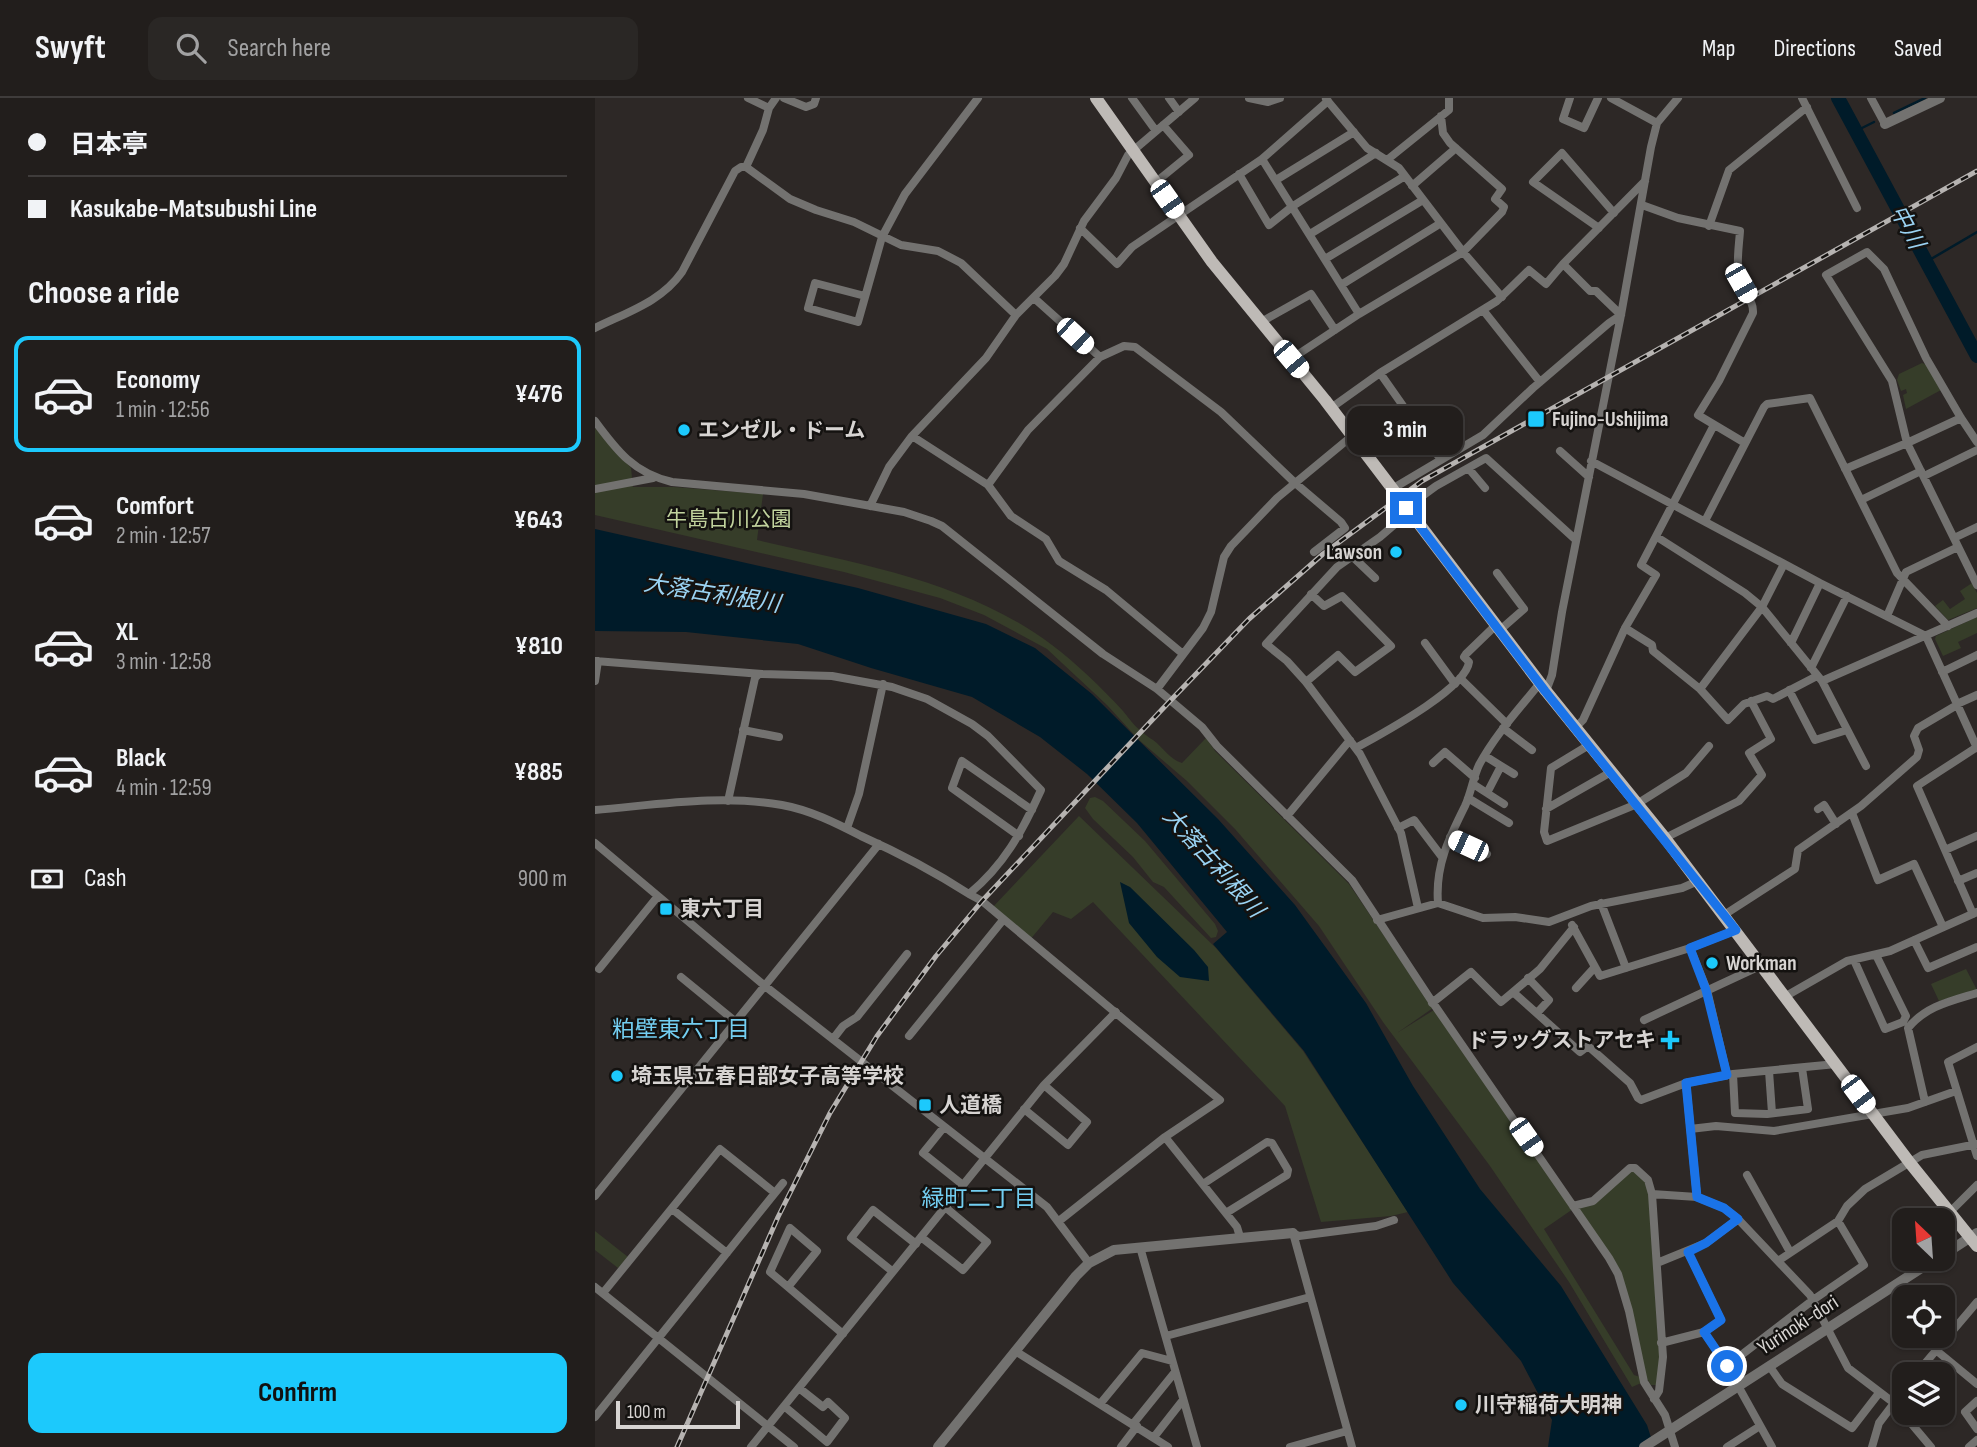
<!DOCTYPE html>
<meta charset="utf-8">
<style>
:root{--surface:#221e1c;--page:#2a2725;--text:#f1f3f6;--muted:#a2a2a3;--line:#3f3c3b;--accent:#1cc9fc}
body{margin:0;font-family:"Sofia Sans Condensed","Noto Sans JP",sans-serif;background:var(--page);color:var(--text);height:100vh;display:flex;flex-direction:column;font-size:26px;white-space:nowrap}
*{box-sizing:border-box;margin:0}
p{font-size:23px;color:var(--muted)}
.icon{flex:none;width:38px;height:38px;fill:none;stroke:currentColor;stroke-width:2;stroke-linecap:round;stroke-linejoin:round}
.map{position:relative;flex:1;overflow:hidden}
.drawer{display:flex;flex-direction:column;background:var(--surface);width:595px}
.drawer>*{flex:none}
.top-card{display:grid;align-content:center;height:154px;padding:0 28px;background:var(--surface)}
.needle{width:46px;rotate:335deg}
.controls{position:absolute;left:1297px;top:1110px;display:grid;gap:14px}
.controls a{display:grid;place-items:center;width:63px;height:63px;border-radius:14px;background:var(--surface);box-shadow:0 2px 5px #0004,0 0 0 2px var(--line);font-size:35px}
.scale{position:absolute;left:21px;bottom:18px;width:124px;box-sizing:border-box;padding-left:7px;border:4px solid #d7d4d2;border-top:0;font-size:19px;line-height:24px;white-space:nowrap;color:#d7d4d2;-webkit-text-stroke:5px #141210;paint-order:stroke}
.end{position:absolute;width:32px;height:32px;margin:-16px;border:9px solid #1a73e8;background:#fff;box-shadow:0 0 0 4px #fff}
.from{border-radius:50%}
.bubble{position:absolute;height:49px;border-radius:14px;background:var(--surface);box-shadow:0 2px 5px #0004,0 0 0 2px var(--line);font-size:23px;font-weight:700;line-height:49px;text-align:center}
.car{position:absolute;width:21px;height:42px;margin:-21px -10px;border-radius:9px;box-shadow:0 0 5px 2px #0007;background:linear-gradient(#fff 24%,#345 0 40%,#fff 0 76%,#345 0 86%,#fff 0)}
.top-card b{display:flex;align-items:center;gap:24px;height:66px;font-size:26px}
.top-card b+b{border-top:2px solid var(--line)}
.top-card i{width:18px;height:18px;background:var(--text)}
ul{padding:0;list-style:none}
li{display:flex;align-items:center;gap:21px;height:116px;margin:0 14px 10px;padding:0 14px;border:4px solid transparent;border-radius:14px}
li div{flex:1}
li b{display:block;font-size:26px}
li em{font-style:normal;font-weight:700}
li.selected{border-color:var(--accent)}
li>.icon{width:63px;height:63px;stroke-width:1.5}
h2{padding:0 28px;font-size:32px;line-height:84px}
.pay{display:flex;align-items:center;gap:18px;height:77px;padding:0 28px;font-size:26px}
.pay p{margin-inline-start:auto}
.action{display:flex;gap:14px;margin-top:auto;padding:14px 28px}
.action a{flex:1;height:80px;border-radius:14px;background:var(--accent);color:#111;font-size:28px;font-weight:700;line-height:80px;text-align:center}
header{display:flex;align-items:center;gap:42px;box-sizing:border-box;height:98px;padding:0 35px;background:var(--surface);border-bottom:2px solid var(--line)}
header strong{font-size:33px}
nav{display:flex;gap:38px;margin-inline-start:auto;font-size:24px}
.search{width:490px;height:63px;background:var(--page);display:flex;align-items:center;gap:18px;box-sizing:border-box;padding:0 24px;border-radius:14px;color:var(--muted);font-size:26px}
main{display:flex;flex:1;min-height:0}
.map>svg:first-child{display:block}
.green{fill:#363d29}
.water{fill:#001b29}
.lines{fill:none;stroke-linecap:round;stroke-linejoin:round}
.stream{stroke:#001b29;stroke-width:2.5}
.river{stroke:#001b29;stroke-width:14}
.minor{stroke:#737270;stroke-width:8}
.tertiary{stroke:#737270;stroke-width:10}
.primary{stroke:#bebab6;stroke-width:12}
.rail-casing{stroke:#b6b3b1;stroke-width:5}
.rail{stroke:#141210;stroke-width:2.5;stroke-dasharray:8;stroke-linecap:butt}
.route{stroke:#1a73e8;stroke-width:9}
.poi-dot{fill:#1cc9fc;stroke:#141210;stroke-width:2.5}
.labels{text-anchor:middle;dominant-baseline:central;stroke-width:5;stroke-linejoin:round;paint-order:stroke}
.poi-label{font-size:21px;font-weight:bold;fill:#d7d4d2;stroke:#141210;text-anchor:start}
.park-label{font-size:21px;fill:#c1d39d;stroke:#141210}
.street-label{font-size:21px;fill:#d7d4d2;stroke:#141210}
.water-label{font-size:23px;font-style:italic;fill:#9ad3f3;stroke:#141210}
.neighbourhood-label{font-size:23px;fill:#73cef1;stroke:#141210}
</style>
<header>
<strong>Swyft</strong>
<div class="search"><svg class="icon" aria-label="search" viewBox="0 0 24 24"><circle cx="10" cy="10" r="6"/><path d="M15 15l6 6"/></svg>Search here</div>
<nav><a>Map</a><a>Directions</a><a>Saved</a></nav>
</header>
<main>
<section class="drawer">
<div class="top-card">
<b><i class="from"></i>日本亭</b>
<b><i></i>Kasukabe-Matsubushi Line</b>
</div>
<h2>Choose a ride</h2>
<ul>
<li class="selected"><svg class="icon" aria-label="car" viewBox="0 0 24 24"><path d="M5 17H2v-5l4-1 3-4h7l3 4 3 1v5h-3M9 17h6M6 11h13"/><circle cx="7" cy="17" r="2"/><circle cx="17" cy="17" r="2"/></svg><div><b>Economy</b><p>1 min · 12:56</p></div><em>¥476</em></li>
<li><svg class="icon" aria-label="car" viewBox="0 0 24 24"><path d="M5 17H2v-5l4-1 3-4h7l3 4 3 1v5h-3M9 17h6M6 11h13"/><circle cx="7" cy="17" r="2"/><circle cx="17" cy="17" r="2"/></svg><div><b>Comfort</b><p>2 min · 12:57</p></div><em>¥643</em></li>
<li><svg class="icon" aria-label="car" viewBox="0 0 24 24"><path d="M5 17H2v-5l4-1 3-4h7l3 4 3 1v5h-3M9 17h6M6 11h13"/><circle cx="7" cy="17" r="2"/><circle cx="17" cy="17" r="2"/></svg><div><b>XL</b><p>3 min · 12:58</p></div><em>¥810</em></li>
<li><svg class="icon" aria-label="car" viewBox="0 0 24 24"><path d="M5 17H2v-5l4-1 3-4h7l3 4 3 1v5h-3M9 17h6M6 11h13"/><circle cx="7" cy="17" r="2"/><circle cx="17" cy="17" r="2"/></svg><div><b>Black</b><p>4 min · 12:59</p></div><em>¥885</em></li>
</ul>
<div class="pay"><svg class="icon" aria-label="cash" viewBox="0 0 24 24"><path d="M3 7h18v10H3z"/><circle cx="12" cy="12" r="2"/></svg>Cash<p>900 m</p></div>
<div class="action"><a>Confirm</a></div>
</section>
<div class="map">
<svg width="1382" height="1349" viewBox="0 0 1382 1349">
<rect width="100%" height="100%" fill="#2d2826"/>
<path class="green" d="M 1327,265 L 1332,267 L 1346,292 L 1311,311 L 1308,297 L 1312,295 L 1311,291 L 1306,293 L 1302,282 L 1304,276 Z
M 0,330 L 36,370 L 38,389 L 79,389 L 168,396 L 162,442 C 264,466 372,483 457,547 C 482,566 507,590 528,613 C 539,627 543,632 558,642 C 569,650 574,661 587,665 L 611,640 L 620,653 L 754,786 L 838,910 L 802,935 L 839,912 L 978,1111 L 949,1131 L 1039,1277 L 1045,1279 L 1034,1204 L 983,1110 L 1037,1073 L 1048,1078 L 1054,1096 L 1065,1269 L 1063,1287 L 1056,1287 L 1053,1282 L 1037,1289 L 974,1184 L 895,1068 L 788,924 L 724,828 L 640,731 L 592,683 L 544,642 L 512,607 L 452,551 L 389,517 L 345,500 L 249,474 L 0,417 Z
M 1377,485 L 1382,495 L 1382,510 L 1353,522 L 1340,508 L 1348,502 L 1355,511 L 1370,501 L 1365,493 Z
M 1382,519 L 1382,535 L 1363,544 L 1366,550 L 1348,558 L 1340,541 L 1341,538 Z
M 500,699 L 508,703 L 550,743 L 620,826 L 623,833 L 621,839 L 616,840 L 569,789 L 558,784 L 538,759 L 498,721 L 490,710 L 495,700 Z
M 484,718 L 621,850 L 708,953 L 813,1114 L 796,1118 L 726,1124 L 690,1008 L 498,804 L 476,821 L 458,814 L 434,843 L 396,811 Z
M 1371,871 L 1382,892 L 1344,903 L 1336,886 Z
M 0,1133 L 33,1159 L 23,1170 L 0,1152 Z"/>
<path class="water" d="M 0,431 L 263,490 L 391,526 L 440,550 L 497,596 L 623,721 L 700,807 L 771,905 L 818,988 L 885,1091 L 966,1188 L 1052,1327 L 1059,1349 L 953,1349 L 957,1322 L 926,1263 L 858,1185 L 709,953 L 618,846 L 632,834 L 542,725 L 492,676 L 445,639 L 377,599 L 276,570 L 203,546 L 91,534 L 0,533 Z
M 525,784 L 535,789 L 599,852 L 613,869 L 614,883 L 585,879 L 562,859 L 534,825 Z"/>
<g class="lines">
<path class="stream" d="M 1299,15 L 1330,0
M 1259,34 L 1279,24
M 1331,164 L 1382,134"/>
<path class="river" d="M 1243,0 L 1382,258"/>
<path class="minor" d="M 153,0 L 174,10
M 189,0 L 211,9 L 219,6 L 221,0
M 537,0 L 561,33
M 574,0 L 584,14
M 654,0 L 673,4 L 685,0
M 975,0 L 968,21 L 989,30 L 1003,0
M 1016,0 L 1062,25
M 1207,0 L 1262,110
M 1276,0 L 1290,26
M 731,1 L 772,50 L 804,70 L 868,154 L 907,199
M 667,61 L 764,216
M 792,62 L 854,12 L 854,0
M 151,69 L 195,101 L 221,112 L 259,124 L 306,147 L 343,153 L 366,165 L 421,217
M 644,76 L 674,127 L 698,108 L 781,55
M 681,82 L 759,34
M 561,84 L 594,57 L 568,27
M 817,88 L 861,50
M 1047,107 L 1083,120 L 1145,133 C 1144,148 1141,165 1144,179 C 1146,192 1159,201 1158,215 L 1124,283 L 1103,317 L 1150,345
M 1114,128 L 1134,72 L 1212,9
M 485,130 L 522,166 L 537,149 L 667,61 L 733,3
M 1004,130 L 938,84 L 967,55 L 1019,115
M 715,136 L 810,78
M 730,161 L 828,102
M 968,166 L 1050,83
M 746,187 L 846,125
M 270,198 L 220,185 L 213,210 L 263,224 L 287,139 L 310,96 L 383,0
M 439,200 L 505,259
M 888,212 L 945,284
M 666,224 L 716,196 L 740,232
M 0,230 C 32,214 66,204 87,174 L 140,73 L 146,69 L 151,69 L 168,32 L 174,10 L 181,0
M 696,261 L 764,216 L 868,154 L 907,114 L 909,109 L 900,101 L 907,91 L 855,45 L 848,35 L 846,18
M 785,275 L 846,362
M 736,310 L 785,275 L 902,203 L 934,172 L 951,186 L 968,166 L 995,193 L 1001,193 L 1026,217
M 0,323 C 22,353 39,375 77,384 L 209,396 L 309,414 L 336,423 L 347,428 L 508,556 L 562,591 L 607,629 L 622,648 L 757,782 L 836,902 L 1014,1160 L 1023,1176 L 1034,1213 L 1049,1284 L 1070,1317 L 1080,1349
M 317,338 L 393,387 L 416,418 L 451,441 L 464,463 L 511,492 L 588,556
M 1382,344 L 1366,320 L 1331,260 L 1289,171 L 1272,154 L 1231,177 L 1297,283 L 1312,345 L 1382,487
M 965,353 L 994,379
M 996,363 L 1225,485 L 1331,538 L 1382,650
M 874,371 L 890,390
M 1250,371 L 1312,345 L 1366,320
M 1329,378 L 1382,352
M 393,387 L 433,332 L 505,259 L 529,248 L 540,249 L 626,314 L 699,384 L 746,424 L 750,430 L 719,454
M 0,391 L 58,380
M 797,391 L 888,337 L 938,290 L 1014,225 L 1026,217
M 1266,402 L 1326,373
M 275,408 L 294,369 L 317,338 L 391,260 L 421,217 L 460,178 L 469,166 L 489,123 L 521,80 L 533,57 L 600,0
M 811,410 L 841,388 L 891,360 L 981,442
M 814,414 L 785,439 L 742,469 L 671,546 L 692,563 L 711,584 L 765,656 L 806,735 L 823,810
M 1110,423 L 1169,309 L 1172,306 L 1215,300 L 1302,475 L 1353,528
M 1062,439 L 1150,495 L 1167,509 L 1227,583 L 1271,668
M 1359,440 L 1382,429
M 758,459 L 780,480
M 902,475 L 929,511 L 905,532
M 1292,518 L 1311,474 L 1363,449
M 1030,530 L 1057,547 L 1058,553 L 1105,591 L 1133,622 L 1149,606 L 1172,598 L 1178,601 L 1222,578
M 830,545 L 860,586
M 1196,545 L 1225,485
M 0,563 L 167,576 L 237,578 L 297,589 L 332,601 L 377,626 L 393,638 L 446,692 C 427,734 409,767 374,796 C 340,774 304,755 266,738 C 241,725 215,712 187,707 C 125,696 61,707 0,712
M 1216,570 L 1252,498
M 1347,574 L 1382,557
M 865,580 L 912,626
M 0,583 L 3,563
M 1227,583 L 1382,515
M 711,584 L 743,557 L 760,574 L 796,548 L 747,498 L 729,508 L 716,496
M 562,591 L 608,530 L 616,514 L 629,459 L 636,448 L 682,400 L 757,338
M 1105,591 L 1167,509 L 1189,466
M 1194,592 L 1220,642 L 1252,632
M 951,593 L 957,577 L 967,514 L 1026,217 L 1056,49 L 1062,25 L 1083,0
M 1362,606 L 1382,597
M 908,630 L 937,652
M 980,630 L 988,622 L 1030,530 L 1061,477 L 1046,467 L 1119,327
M 148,632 L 184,639
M 994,647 L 956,670 L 949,734 L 952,743 L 1042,706 L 1091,675 L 1114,648
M 761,650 C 786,636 871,591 874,564 L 869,559 L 871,556 L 901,527
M 890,658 L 919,676
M 838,665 L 850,654 L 880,680
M 878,686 L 909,706
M 892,695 L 906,668
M 873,700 L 914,725
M 133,703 L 160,580 L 164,576
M 951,711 L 1016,674
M 1223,711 L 1229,707 L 1241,726
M 1257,715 L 1283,782 L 1319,766 L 1348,829
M 692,718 L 755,642
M 252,730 L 264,696 L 288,586
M 803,730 L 819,722 L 847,759
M 424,738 L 357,690 L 367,663 L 437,712
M 855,739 L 892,756
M 1070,740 L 1144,703 L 1167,677 L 1154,655 L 1176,641 L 1156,603
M 0,745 L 170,888 L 452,1109 L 494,1165
M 1350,752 L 1382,738
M 1363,783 L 1382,775
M 374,796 L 387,803 L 625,1002 L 570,1039 L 464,1123
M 843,805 C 840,768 854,740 870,708 C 876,695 878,680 884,667 C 900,637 924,611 945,585
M 1006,805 L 1031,870
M 1378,816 L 1322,688 L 1382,649
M 1129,817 L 1200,771 L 1203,752 L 1266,708 L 1322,659 L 1324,652 L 1319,638 L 1323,630 L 1362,607
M 782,822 L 843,805 L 888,820 L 920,819 L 954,824 L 996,808 L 1087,790 L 1103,783
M 977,827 L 1005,878 L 1095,850 L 1141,832
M 979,829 L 945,871 L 918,894 L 985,954 L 993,948 L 1035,985 L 1043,1000 L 1046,1002 L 1091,985 L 1102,1099
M 1319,842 L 1333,870 L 1382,849
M 1095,850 L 1112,892 L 1132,977
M 1259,862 L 1290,931 L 1308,924 L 1311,918 L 1281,857
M 4,871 L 63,798
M 86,879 L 141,924
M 933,880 L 954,902 L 942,915
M 981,890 L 1000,869
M 1191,898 L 1252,863 L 1295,853 L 1382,814
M 837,905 L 876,874 L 906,904 L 918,894
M 1049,922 L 1167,867
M 314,938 L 408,822
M 238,941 L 248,928 L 262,919 L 312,856
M 1382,949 L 1353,964 L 1382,1058
M 1174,973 L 1177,1015
M 1138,976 L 1140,1015 L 1172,1016 L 1213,1011 L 1207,970
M 1091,985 L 1138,976 L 1241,966
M 1330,1004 L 1313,930 C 1331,908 1356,903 1382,895
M 429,1011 L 473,1047 L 492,1024 L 449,987
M 349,1029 L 328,1055 L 368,1087
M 1095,1031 L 1121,1028 L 1179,1033 L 1313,1010 L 1361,993
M 570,1039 L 642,1129 L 645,1139
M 1152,1077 L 1195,1154
M 608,1086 L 672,1044 L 677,1045 L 693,1072 L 692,1077 L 631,1115
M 1057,1096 L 1102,1099 L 1129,1110 L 1143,1121 L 1215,1197 L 1253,1270 L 1299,1305 L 1336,1349
M 0,1098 L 284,746
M 978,1108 L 998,1103 L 1035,1070 L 1040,1070 L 1053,1082 L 1057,1096 L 1068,1259 L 1064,1293 L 1059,1301
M 77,1111 L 132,1155
M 1354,1115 L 1382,1087
M 326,1139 L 368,1172 L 392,1144 L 350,1109
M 545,1149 L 602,1349
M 1183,1163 L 1243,1123 L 1252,1108 L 1270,1091 L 1327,1057 L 1382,1046
M 1062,1165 L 1111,1145 L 1143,1121
M 297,1173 L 256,1140 L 278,1112 L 321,1146
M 0,1189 L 199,1349
M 193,1189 L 175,1174 L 195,1130 L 222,1153 L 193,1189 L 248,1236
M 8,1195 L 125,1051 L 180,1095
M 1109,1234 L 1132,1268 L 1177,1349
M 571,1238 L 715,1199
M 1066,1245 L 1109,1234 L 1126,1222 L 1093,1154
M 420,1253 L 573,1349
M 1342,1253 L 1382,1286
M 1132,1268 L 1218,1202 L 1269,1167 L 1243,1123
M 1175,1269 L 1187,1286 L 1257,1330 L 1284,1295
M 1321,1276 L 1382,1204
M 1382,1303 L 1370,1314 L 1382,1331
M 505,1306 L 547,1255 L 577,1263
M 189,1308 L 232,1344 L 250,1320 L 233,1304 L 228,1309 L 204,1290
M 0,1319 L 188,1085
M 538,1326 L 580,1274
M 559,1339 L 588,1302
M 156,1349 L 449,987 L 521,914
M 526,1349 L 542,1328
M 695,1349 L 752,1333
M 757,1349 L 698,1135 L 704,1138 L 781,1128 L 799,1122
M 1132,1349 L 1165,1328
M 1277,1349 L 1284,1325 L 1309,1292
M 1374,1349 L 1382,1342"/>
<path class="tertiary" d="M 1290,26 L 1345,0
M 1348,1157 L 1382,1135
M 343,1349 L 481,1178 L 494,1165 L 519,1152 L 698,1135
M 1049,1349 L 1342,1160"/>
<path class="primary" d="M 501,0 L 617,164 L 730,302 L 951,593 L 1070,740 L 1315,1065 L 1382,1148"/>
<defs>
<path id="rail" d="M 82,1349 L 183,1119 L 235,1015 L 282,938 L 341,858 L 387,803 L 575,603 L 654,521 L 728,456 L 827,383 L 1382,73"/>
</defs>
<use href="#rail" class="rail-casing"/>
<use href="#rail" class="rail"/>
</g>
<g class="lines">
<path class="route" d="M 811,410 L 950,593 L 1141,832 L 1095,850 L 1111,892 L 1132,977 L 1091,985 L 1102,1099 L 1129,1110 L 1143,1121 L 1111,1145 L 1093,1154 L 1126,1222 L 1109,1234 L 1132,1268"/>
</g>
<g class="poi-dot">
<rect x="932" y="312" width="18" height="18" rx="3.5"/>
<circle cx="89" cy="332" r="7"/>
<circle cx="801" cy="454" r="7"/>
<rect x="64" y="804" width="14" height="14" rx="3.5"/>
<circle cx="1117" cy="865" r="7"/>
<path d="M1071.5 931.5h7v7h7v7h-7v7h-7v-7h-7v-7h7z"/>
<circle cx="22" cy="978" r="7"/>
<rect x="323" y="1000" width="14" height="14" rx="3.5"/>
<circle cx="866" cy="1307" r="7"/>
</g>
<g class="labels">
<g class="poi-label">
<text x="957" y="321">Fujino-Ushijima</text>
<text x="103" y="332">エンゼル・ドーム</text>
<text x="787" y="454" text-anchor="end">Lawson</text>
<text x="85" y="811">東六丁目</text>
<text x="1131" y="865">Workman</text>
<text x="1061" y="942" text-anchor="end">ドラッグストアセキ</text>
<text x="36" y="978">埼玉県立春日部女子高等学校</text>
<text x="344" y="1007">人道橋</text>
<text x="880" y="1307">川守稲荷大明神</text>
</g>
<g class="park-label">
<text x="134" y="421">牛島古川公園</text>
</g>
<g class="street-label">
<text transform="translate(1203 1227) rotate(-33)">Yurinoki-dori</text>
</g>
<g class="water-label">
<text transform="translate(1312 129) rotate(62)">中川</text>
<text transform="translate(117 496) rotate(9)">大落古利根川</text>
<text transform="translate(618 765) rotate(48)">大落古利根川</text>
</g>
<g class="neighbourhood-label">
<text x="86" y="932">粕壁東六丁目</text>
<text x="384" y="1101">緑町二丁目</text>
</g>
</g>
</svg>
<div class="controls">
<a><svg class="needle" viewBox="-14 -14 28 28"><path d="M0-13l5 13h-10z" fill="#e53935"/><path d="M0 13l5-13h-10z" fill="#a2a2a3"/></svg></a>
<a><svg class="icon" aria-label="locate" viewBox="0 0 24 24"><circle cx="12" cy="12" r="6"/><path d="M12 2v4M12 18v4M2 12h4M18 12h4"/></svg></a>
<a><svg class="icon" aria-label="layers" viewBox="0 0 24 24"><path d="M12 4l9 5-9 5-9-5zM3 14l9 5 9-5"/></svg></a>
</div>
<div class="scale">100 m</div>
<i class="end from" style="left:1132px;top:1268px"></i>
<i class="end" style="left:811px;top:410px"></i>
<div class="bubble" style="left:752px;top:308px;width:116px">3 min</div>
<i class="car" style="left:572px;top:101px;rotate:145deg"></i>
<i class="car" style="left:1146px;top:185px;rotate:150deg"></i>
<i class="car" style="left:480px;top:238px;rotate:133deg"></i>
<i class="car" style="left:696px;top:261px;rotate:140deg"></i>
<i class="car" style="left:873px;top:748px;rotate:295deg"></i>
<i class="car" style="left:1263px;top:996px;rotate:143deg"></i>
<i class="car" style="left:931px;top:1039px;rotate:145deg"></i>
</div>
</main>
